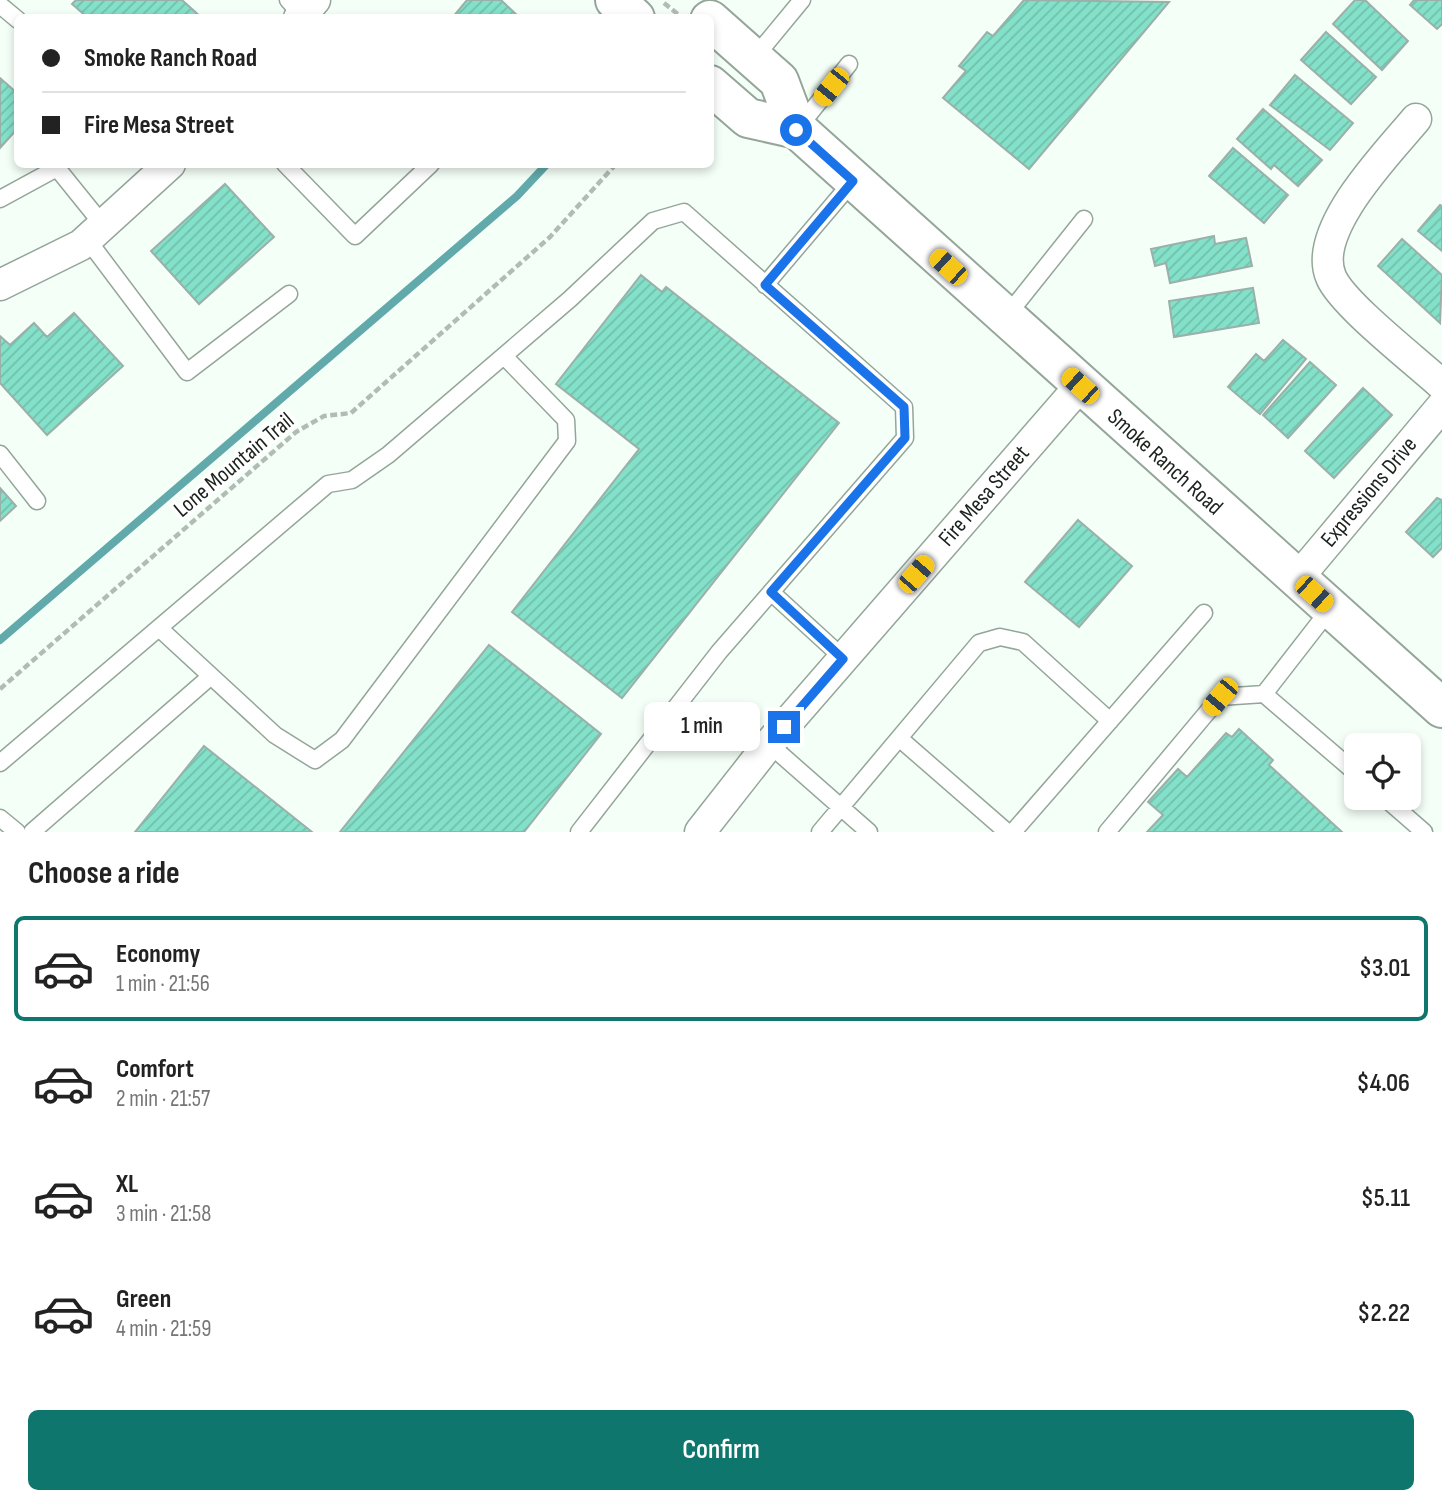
<!DOCTYPE html>
<meta charset="utf-8">
<style>
:root{--surface:#fff;--page:#f2f2f2;--text:#222;--muted:#767676;--line:#e0e0e0;--accent:#0f766e}
body{margin:0;font-family:"Sofia Sans Condensed",sans-serif;background:var(--page);color:var(--text);height:100vh;display:flex;flex-direction:column;font-size:26px;white-space:nowrap}
*{box-sizing:border-box;margin:0}
p{font-size:23px;color:var(--muted)}
.icon{flex:none;width:38px;height:38px;fill:none;stroke:currentColor;stroke-width:2;stroke-linecap:round;stroke-linejoin:round}
.map{position:relative;height:832px;overflow:hidden}
.drawer{display:flex;flex-direction:column;background:var(--surface);flex:1}
.drawer>*{flex:none}
.top-card{position:absolute;left:14px;top:14px;width:700px;height:154px;border-radius:10px;box-shadow:0 4px 10px #0003;display:grid;align-content:center;height:154px;padding:0 28px;background:var(--surface)}
.fabs{position:absolute;left:1344px;top:733px;display:grid;gap:14px}
.fabs a{display:grid;place-items:center;width:77px;height:77px;border-radius:10px;background:var(--surface);box-shadow:0 4px 10px #0003;font-size:35px}
.end{position:absolute;width:32px;height:32px;margin:-16px;border:9px solid #1a73e8;background:#fff;box-shadow:0 0 0 4px #fff}
.from{border-radius:50%}
.bubble{position:absolute;height:49px;border-radius:10px;background:var(--surface);box-shadow:0 4px 10px #0003;font-size:23px;font-weight:600;line-height:49px;text-align:center}
.car{position:absolute;width:21px;height:42px;margin:-21px -10px;border-radius:9px;box-shadow:0 0 5px 2px #0007;background:linear-gradient(#f5c518 24%,#345 0 40%,#f5c518 0 76%,#345 0 86%,#f5c518 0)}
.top-card b{display:flex;align-items:center;gap:24px;height:66px;font-size:26px}
.top-card b+b{border-top:2px solid var(--line)}
.top-card i{width:18px;height:18px;background:var(--text)}
ul{padding:0;list-style:none}
li{display:flex;align-items:center;gap:21px;height:105px;margin:0 14px 10px;padding:0 14px;border:4px solid transparent;border-radius:10px}
li div{flex:1}
li b{display:block;font-size:26px}
li em{font-style:normal;font-weight:600}
li.active{border-color:var(--accent)}
li>.icon{width:63px;height:63px;stroke-width:1.5}
h2{padding:0 28px;font-size:32px;line-height:84px}
.cta{display:flex;gap:14px;margin-top:auto;padding:14px 28px}
.cta a{flex:1;height:80px;border-radius:10px;background:var(--accent);color:#fff;font-size:28px;font-weight:600;line-height:80px;text-align:center}
.map>svg:first-child{display:block}
.lines{fill:none;stroke-linecap:round;stroke-linejoin:round}
.stream{stroke:#61a9aa;stroke-width:8}
.building{fill:url(#building-hatch);stroke:#9ab0a9;stroke-width:2}
.lane-casing{stroke:#94a599;stroke-width:19}
.street-casing{stroke:#94a599;stroke-width:33}
.secondary-casing{stroke:#94a599;stroke-width:42}
.path{stroke:#b2bbb4;stroke-width:4.5;stroke-dasharray:7 3.5;stroke-linecap:butt}
.lane{stroke:#fff;stroke-width:16}
.street{stroke:#fff;stroke-width:30}
.secondary{stroke:#fff;stroke-width:38}
.route{stroke:#1a73e8;stroke-width:9}
.labels{text-anchor:middle;dominant-baseline:central;stroke-width:7;stroke-linejoin:round;paint-order:stroke}
.street-label{font-size:23px;fill:#1b221d;stroke:#fff}
</style>
<div class="map">
<svg width="1442" height="832" viewBox="0 0 1442 832">
<defs>
<pattern id="building-hatch" width="6" height="6" patternUnits="userSpaceOnUse" patternTransform="scale(1.75)"><rect width="6" height="6" fill="#83e0c9"/><path d="M-1 1l2-2M0 6l6-6M5 7l2-2" fill="none" stroke="#71c0ac"/></pattern>
</defs>
<rect width="100%" height="100%" fill="#f4fff7"/>
<g class="lines">
<path class="stream" d="M 0,640 L 517,196 L 547,164"/>
</g>
<path class="building" d="M 76,0 L 182,0 L 202,18 L 88,18 L 72,4 Z
M 467,0 L 501,0 L 520,18 L 452,18 Z
M 1024,0 L 1169,2 L 1029,169 L 943,98 L 966,71 L 959,66 L 987,32 L 993,36 Z
M 1355,0 L 1365,0 L 1408,41 L 1382,70 L 1333,24 Z
M 1414,0 L 1442,0 L 1442,24 L 1437,29 L 1410,5 Z
M 1326,32 L 1376,77 L 1351,104 L 1301,60 Z
M 1295,75 L 1353,123 L 1330,150 L 1270,105 Z
M 0,78 L 18,94 L 18,128 L 0,148 Z
M 1263,109 L 1322,160 L 1298,186 L 1274,165 L 1271,169 L 1237,139 Z
M 1233,148 L 1288,195 L 1264,223 L 1209,176 Z
M 225,184 L 274,237 L 199,304 L 151,251 Z
M 1440,205 L 1442,206 L 1442,251 L 1418,231 Z
M 1214,236 L 1215,244 L 1246,238 L 1252,266 L 1170,283 L 1166,263 L 1155,266 L 1151,249 Z
M 1402,239 L 1442,275 L 1440,323 L 1378,266 Z
M 641,275 L 662,292 L 666,287 L 839,423 L 622,698 L 512,612 L 639,449 L 556,384 Z
M 1253,288 L 1259,323 L 1174,337 L 1169,301 Z
M 74,313 L 123,366 L 47,435 L 0,383 L 0,336 L 10,345 L 34,323 L 47,337 Z
M 1283,340 L 1306,359 L 1260,414 L 1228,387 L 1256,354 L 1264,361 Z
M 1310,362 L 1336,385 L 1288,438 L 1263,415 Z
M 1363,388 L 1392,415 L 1334,478 L 1305,451 Z
M 0,488 L 16,506 L 0,521 Z
M 1437,498 L 1442,500 L 1442,548 L 1433,557 L 1406,532 Z
M 1078,520 L 1132,566 L 1079,627 L 1025,582 Z
M 489,645 L 601,734 L 524,832 L 340,832 Z
M 1239,729 L 1273,760 L 1269,765 L 1342,832 L 1147,832 L 1163,815 L 1148,802 L 1178,769 L 1187,777 L 1226,733 L 1232,737 Z
M 204,746 L 312,832 L 135,832 Z"/>
<g class="lines">
<defs>
<path id="lane" d="M 288,0 L 305,18
M 0,5 L 18,20
M 754,58 L 802,0
M 798,128 L 849,64
M 285,164 L 355,236 L 431,164
M 0,199 L 57,168 L 103,225
M 87,239 L 187,372 L 289,294
M 765,285 L 853,181
M 1005,318 L 1084,219
M 0,454 L 37,501
M 771,592 L 843,658
M 1330,609 L 1264,694 L 1356,773
M 159,628 L 275,735 L 315,760 L 342,740 L 567,441 L 566,420 L 504,356
M 899,738 L 1007,832
M 769,744 L 869,832
M 0,763 L 328,484 L 352,480 L 388,455 L 570,299 L 653,221 L 684,212 L 904,407 L 905,438 L 719,652 L 579,832
M 1385,798 L 1424,832
M 0,818 L 17,832
M 32,832 L 211,676
M 820,832 L 979,643 L 1000,637 L 1023,642 L 1110,721
M 1013,832 L 1204,613
M 1107,832 L 1220,697 L 1264,694"/>
<path id="street" d="M 299,18 L 315,0
M 1416,119 C 1388,153 1311,230 1331,277 C 1342,304 1417,362 1442,385
M 0,285 L 81,245 L 170,164
M 1297,579 L 1442,406
M 700,832 L 769,744 L 1080,386"/>
<path id="secondary" d="M 615,0 L 635,18
M 710,20 L 779,81 L 797,129 L 1442,708
M 710,85 L 748,118 L 797,129"/>
</defs>
<use href="#lane" class="lane-casing"/>
<use href="#street" class="street-casing"/>
<use href="#secondary" class="secondary-casing"/>
<path class="path" d="M 664,3 L 679,15
M 0,689 L 296,432 L 324,416 L 351,413 L 550,237 L 616,164"/>
<use href="#lane" class="lane"/>
<use href="#street" class="street"/>
<use href="#secondary" class="secondary"/>
</g>
<g class="lines">
<path class="route" d="M 784,727 L 843,659 L 771,592 L 905,438 L 904,407 L 765,285 L 853,181 L 796,130"/>
</g>
<g class="labels">
<g class="street-label">
<text transform="translate(1165 462) rotate(42)">Smoke Ranch Road</text>
<text transform="translate(234 465) rotate(-40)">Lone Mountain Trail</text>
<text transform="translate(1369 492) rotate(-50)">Expressions Drive</text>
<text transform="translate(984 496) rotate(-49)">Fire Mesa Street</text>
</g>
</g>
</svg>
<div class="fabs">
<a><svg class="icon" aria-label="locate" viewBox="0 0 24 24"><circle cx="12" cy="12" r="6"/><path d="M12 2v4M12 18v4M2 12h4M18 12h4"/></svg></a>
</div>
<i class="end from" style="left:796px;top:130px"></i>
<i class="end" style="left:784px;top:727px"></i>
<div class="bubble" style="left:644px;top:702px;width:116px">1 min</div>
<i class="car" style="left:831px;top:87px;rotate:219deg"></i>
<i class="car" style="left:948px;top:267px;rotate:312deg"></i>
<i class="car" style="left:1080px;top:386px;rotate:312deg"></i>
<i class="car" style="left:916px;top:574px;rotate:41deg"></i>
<i class="car" style="left:1314px;top:594px;rotate:132deg"></i>
<i class="car" style="left:1220px;top:697px;rotate:220deg"></i>
<div class="top-card">
<b><i class="from"></i>Smoke Ranch Road</b>
<b><i></i>Fire Mesa Street</b>
</div>
</div>
<section class="drawer">
<h2>Choose a ride</h2>
<ul>
<li class="active"><svg class="icon" aria-label="car" viewBox="0 0 24 24"><path d="M5 17H2v-5l4-1 3-4h7l3 4 3 1v5h-3M9 17h6M6 11h13"/><circle cx="7" cy="17" r="2"/><circle cx="17" cy="17" r="2"/></svg><div><b>Economy</b><p>1 min · 21:56</p></div><em>$3.01</em></li>
<li><svg class="icon" aria-label="car" viewBox="0 0 24 24"><path d="M5 17H2v-5l4-1 3-4h7l3 4 3 1v5h-3M9 17h6M6 11h13"/><circle cx="7" cy="17" r="2"/><circle cx="17" cy="17" r="2"/></svg><div><b>Comfort</b><p>2 min · 21:57</p></div><em>$4.06</em></li>
<li><svg class="icon" aria-label="car" viewBox="0 0 24 24"><path d="M5 17H2v-5l4-1 3-4h7l3 4 3 1v5h-3M9 17h6M6 11h13"/><circle cx="7" cy="17" r="2"/><circle cx="17" cy="17" r="2"/></svg><div><b>XL</b><p>3 min · 21:58</p></div><em>$5.11</em></li>
<li><svg class="icon" aria-label="car" viewBox="0 0 24 24"><path d="M5 17H2v-5l4-1 3-4h7l3 4 3 1v5h-3M9 17h6M6 11h13"/><circle cx="7" cy="17" r="2"/><circle cx="17" cy="17" r="2"/></svg><div><b>Green</b><p>4 min · 21:59</p></div><em>$2.22</em></li>
</ul>
<div class="cta"><a>Confirm</a></div>
</section>
